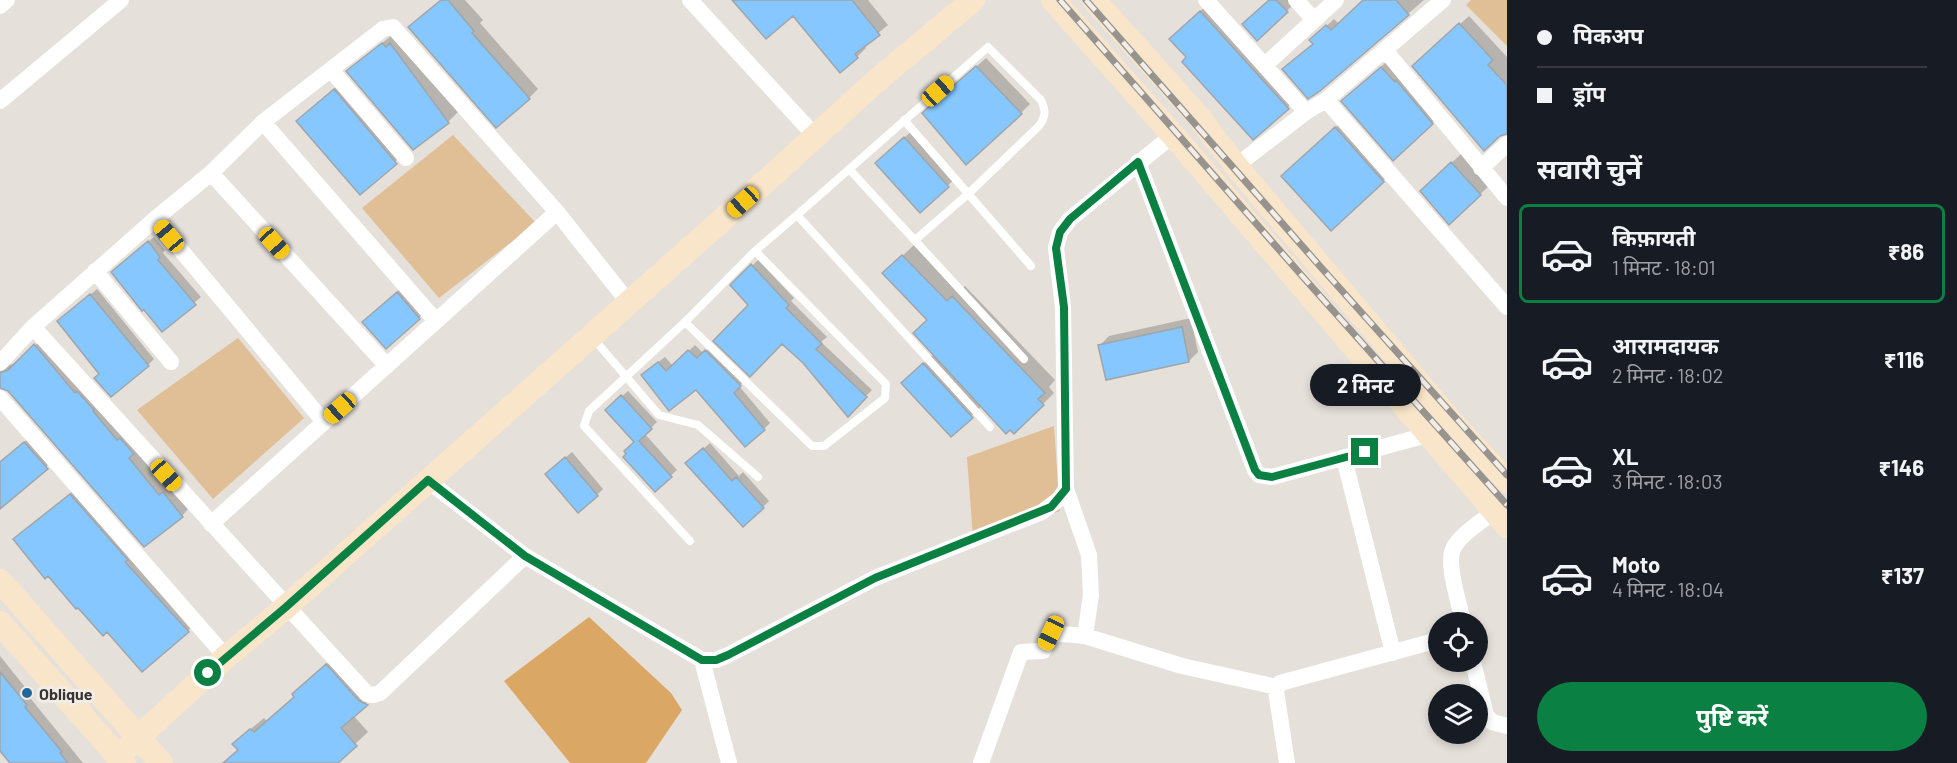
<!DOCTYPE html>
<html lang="hi">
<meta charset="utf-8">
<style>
:root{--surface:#171b24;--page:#242831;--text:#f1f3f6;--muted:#9ea1a6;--line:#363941;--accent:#0b8043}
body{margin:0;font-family:Barlow,"Noto Sans Devanagari",sans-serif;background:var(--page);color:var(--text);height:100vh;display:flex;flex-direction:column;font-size:22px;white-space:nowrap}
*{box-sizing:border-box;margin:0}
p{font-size:20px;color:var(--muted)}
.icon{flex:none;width:33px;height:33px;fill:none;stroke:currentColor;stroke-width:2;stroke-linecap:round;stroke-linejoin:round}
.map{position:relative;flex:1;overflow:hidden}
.sheet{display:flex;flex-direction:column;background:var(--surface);width:450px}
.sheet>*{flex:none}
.guide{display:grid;align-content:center;height:132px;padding:0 30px;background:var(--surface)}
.tools{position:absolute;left:1428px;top:612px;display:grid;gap:12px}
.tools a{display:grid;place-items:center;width:60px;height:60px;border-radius:50%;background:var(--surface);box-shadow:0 3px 9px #0003;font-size:30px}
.end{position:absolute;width:27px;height:27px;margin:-14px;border:8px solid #0b8043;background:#fff;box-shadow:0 0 0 3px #fff}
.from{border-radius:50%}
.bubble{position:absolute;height:42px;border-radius:21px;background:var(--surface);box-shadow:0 3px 9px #0003;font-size:20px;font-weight:700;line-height:42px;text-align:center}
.car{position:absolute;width:18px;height:36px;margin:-18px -9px;border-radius:8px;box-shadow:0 0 4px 2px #0007;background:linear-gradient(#f5c518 24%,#345 0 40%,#f5c518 0 76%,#345 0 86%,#f5c518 0)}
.guide b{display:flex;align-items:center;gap:21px;height:57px;font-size:22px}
.guide b+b{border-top:2px solid var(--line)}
.guide i{width:15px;height:15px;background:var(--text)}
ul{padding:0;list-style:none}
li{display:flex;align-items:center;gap:18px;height:99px;margin:0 12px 9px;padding:0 18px;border:3px solid transparent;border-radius:9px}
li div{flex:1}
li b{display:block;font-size:22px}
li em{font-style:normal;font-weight:700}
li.current{border-color:var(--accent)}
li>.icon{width:54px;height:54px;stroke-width:1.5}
h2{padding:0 30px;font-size:27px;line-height:72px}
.cta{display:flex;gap:12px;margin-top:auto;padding:12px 30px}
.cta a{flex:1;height:69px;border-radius:36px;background:var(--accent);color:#fff;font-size:24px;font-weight:700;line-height:69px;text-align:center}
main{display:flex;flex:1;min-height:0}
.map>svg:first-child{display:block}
.green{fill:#e0be96}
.water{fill:#dba765}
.shadow{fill:#0003}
.building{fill:#85c7fe;stroke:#9fa5aa;stroke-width:1.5}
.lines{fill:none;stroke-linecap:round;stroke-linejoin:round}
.lane{stroke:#fff;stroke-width:8}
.street{stroke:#fff;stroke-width:16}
.secondary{stroke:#f9e5c9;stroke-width:24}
.rail-casing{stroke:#97938f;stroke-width:7}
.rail{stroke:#f2ede7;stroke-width:4.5;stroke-dasharray:14;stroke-linecap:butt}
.route{stroke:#0b8043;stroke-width:8}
.poi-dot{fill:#20689c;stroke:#f2ede7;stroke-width:2}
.labels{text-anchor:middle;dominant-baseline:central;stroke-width:6;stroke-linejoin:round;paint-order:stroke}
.poi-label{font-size:16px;font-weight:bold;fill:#383634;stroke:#f2ede7;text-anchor:start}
</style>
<main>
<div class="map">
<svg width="1507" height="763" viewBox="0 0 1507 763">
<rect width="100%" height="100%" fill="#e5e0da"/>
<path class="green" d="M 1471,0 L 1507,0 L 1507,46 L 1466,5 Z
M 453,135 L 536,223 L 439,298 L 362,208 Z
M 238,338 L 304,418 L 213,499 L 137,410 Z
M 1054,426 L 1060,511 L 973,538 L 967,457 Z"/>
<path class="water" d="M 589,617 L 671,693 L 682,710 L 646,763 L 570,763 L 504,681 Z"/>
<path class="shadow" d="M 441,0 L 465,0 L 483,20 L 480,23 L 538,89 L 529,98 Z
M 734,0 L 868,0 L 888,25 L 864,45 L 866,48 L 857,57 L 841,71 L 793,14 Z
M 1270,0 L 1288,0 L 1293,5 L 1257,39 Z
M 1364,0 L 1424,0 L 1319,90 L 1291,62 L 1314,43 L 1319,33 L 1334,19 L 1339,24 Z
M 1208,4 L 1296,100 L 1253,138 L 1188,57 L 1179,31 Z
M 1469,16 L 1507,57 L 1507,133 L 1500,135 L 1423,58 Z
M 392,35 L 400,35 L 458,112 L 448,122 L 413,148 L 348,71 Z
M 986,58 L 1030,104 L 1021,113 L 934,104 Z
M 1391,58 L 1441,114 L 1432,123 L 1352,92 Z
M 347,78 L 408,150 L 360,193 L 310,109 Z
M 1348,116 L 1395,169 L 1383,181 L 1295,164 Z
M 914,129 L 957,177 L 920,211 L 886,154 Z
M 1461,154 L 1490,185 L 1449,223 L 1431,182 Z
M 154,237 L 165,250 L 163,253 L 201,297 L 162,330 L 144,308 L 119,266 Z
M 914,245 L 959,291 L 965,286 L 1055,380 L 1049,387 L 1054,393 L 1043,404 L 982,406 L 951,435 L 912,374 L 934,354 L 929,320 L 884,273 Z
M 758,260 L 794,298 L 791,301 L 827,337 L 821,342 L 872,390 L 848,414 L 804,362 L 732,285 Z
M 407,283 L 429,309 L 386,347 L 373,313 Z
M 97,289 L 154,359 L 148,365 L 100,373 L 65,316 Z
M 1191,318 L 1198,352 L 1189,361 L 1100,345 L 1109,336 Z
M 43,338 L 167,489 L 171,486 L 189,508 L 182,516 L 9,390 L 0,387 L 0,371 L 5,366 L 17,363 Z
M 695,345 L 703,353 L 712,345 L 746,379 L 739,386 L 770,423 L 764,429 L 697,388 L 649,369 L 665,357 L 673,366 Z
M 628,391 L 657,422 L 645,434 L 677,470 L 655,490 L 636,442 L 613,404 Z
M 34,434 L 56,458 L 0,507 L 0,462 Z
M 710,443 L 739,476 L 743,472 L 769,501 L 763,507 L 693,458 Z
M 572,452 L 603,489 L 597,495 L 553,468 Z
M 79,486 L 196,622 L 188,631 L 107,630 L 15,539 Z
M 339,653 L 372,689 L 378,692 L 353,715 L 368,732 L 335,763 L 240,763 L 239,750 L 247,732 L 264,718 L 267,721 L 295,696 L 306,682 Z
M 0,656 L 33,697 L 31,699 L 83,763 L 12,763 L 0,748 Z"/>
<path class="building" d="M 441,0 L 448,0 L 474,31 L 472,33 L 530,99 L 496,128 L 408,27 Z
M 732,0 L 852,0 L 880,35 L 855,54 L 858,58 L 840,73 L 793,16 L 766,39 Z
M 1269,0 L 1276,0 L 1288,12 L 1257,41 L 1242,24 Z
M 1363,0 L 1396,0 L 1409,15 L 1320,91 L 1308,99 L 1282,69 L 1313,44 L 1309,40 L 1326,25 L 1331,30 Z
M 1200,11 L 1289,109 L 1253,140 L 1182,62 L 1186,57 L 1169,39 Z
M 1459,23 L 1493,60 L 1488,65 L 1507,85 L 1507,134 L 1500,136 L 1484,151 L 1412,66 Z
M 382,43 L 386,47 L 390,43 L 449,123 L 413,150 L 346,71 Z
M 976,66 L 1022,114 L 966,165 L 922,113 Z
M 1381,67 L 1395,82 L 1396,80 L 1433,124 L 1393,161 L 1341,101 Z
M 334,89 L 397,164 L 360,195 L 296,121 Z
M 1335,127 L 1384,182 L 1331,231 L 1281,176 Z
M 904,137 L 949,187 L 920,213 L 875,163 Z
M 1451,162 L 1481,195 L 1449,225 L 1420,191 Z
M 148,241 L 160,257 L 158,260 L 196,305 L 162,332 L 144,310 L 142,311 L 111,272 Z
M 902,255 L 947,301 L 952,296 L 1045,393 L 1038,399 L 1044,405 L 1014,434 L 1010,430 L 1006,434 L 913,333 L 927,320 L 882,273 Z
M 751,264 L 789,305 L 786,308 L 822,344 L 816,349 L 867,397 L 848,417 L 803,363 L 782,344 L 750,377 L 713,341 L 748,305 L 730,285 Z
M 397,292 L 420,319 L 386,349 L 362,322 Z
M 90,294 L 149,366 L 111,397 L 94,378 L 99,374 L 57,321 Z
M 1182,327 L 1189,362 L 1106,380 L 1098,345 Z
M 34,344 L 75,393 L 77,391 L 94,410 L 93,411 L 117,440 L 120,438 L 134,454 L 129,458 L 159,495 L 163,492 L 183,517 L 144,547 L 8,391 L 0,388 L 0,373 L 8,370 Z
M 688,350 L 697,358 L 705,350 L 741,386 L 734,393 L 765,430 L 745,447 L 696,390 L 669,411 L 641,375 L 658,362 L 666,371 Z
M 923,363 L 973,418 L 951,437 L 901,383 Z
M 621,395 L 652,429 L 639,441 L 672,477 L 655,492 L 623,457 L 626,454 L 624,451 L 634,442 L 605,410 Z
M 24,442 L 48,469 L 0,509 L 0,462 Z
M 703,448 L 732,481 L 736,477 L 764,508 L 743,527 L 685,463 Z
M 565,457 L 598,496 L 578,513 L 545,474 Z
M 70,494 L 128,560 L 125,562 L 189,632 L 142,672 L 107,632 L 103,636 L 78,608 L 76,609 L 48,576 L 45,579 L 13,539 Z
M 326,664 L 359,701 L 368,705 L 341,728 L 357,746 L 338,763 L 223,763 L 238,750 L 232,744 L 250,729 L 254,732 L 294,697 L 292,694 Z
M 0,672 L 27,705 L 25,707 L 62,752 L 60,753 L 68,763 L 10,763 L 0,751 Z"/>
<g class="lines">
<path class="lane" d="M 904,120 L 1031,266
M 849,169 L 1024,359
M 915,240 L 968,194 L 1039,126 C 1046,116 1046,111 1041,100 L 988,47 L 797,215 L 990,427
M 685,322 L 812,446 L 824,446 L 885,398 L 886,384 L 755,251
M 593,338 L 659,415 L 698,425 L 758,477
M 690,541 L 584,426 L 589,411 L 685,322 L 755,251 L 797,215"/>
<path class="street" d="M 690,0 L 816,137
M 1206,0 L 1306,112
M 1296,0 L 1314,20
M 0,6 L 7,0
M 1385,50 L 1507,198
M 1265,65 L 1336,0
M 331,70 L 406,158
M 1326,100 L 1507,307
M 0,101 L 121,0
M 263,122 L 436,321
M 1138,162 L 1255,470 L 1259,475 L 1272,477 L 1427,435
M 1236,166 L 1306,112 L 1326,100 L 1443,0
M 1481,168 L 1507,144
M 211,173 L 387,366
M 155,219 L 324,422
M 95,271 L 171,362
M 33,327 L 367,694 L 373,695 L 380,693 L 525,556
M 0,363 L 33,327 L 155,219 L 211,173 L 263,122 L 383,29 L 393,27 L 557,212 L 629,303
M 0,398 L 226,657
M 1344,458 L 1393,653
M 427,480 L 525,556 L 702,660 L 716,660 L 728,655 L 875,578 L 1042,512 L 1059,499 L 1066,489 L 1063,307 L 1056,248 L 1060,232 L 1070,219 L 1173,135
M 1066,489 L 1089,555 L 1091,595 L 1085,636
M 211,524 L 557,212
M 1463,622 C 1460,605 1446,565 1453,549 C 1460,534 1482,522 1494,511
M 702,660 L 729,763
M 1473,662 L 1486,715 L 1492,722 L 1507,726
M 981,763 L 1021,652 L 1043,651 L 1051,633 L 1085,636 L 1182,666 L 1277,687
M 1287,763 L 1276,691 L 1280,683 L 1438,640"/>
<path class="secondary" d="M 1053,0 L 1173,135 L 1507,526
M 1094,0 L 1197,115 L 1236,166 L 1457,428 L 1507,481
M 0,581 L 161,763
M 0,623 L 124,763
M 118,756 L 226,657 L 286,607 L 775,173 L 875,82 L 973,0"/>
<defs>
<path id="rail" d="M 1060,0 L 1303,277 L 1507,505
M 1086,0 L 1318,264 L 1507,475"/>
</defs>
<use href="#rail" class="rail-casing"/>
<use href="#rail" class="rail"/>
</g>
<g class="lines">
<path class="route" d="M 208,673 L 286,607 L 428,480 L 525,556 L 702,660 L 716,660 L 728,655 L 875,578 L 1051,507 L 1066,489 L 1064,307 L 1056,248 L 1060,232 L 1070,219 L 1138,162 L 1255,470 L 1259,475 L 1272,477 L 1365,452"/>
</g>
<circle class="poi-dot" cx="27" cy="693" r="6"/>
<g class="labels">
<g class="poi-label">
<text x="39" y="693">Oblique</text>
</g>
</g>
</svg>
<div class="tools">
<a><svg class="icon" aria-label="locate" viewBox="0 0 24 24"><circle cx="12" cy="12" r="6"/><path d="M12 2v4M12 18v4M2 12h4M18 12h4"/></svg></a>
<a><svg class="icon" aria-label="layers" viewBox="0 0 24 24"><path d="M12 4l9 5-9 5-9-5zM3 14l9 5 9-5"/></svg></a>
</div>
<i class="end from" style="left:208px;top:673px"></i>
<i class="end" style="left:1365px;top:452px"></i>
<div class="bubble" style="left:1310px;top:364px;width:111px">2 मिनट</div>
<i class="car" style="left:938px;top:91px;rotate:48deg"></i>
<i class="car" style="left:743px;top:202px;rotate:228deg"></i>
<i class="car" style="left:169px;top:236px;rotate:320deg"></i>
<i class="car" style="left:274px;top:243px;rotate:138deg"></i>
<i class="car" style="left:340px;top:408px;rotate:228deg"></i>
<i class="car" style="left:166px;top:475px;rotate:138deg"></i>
<i class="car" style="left:1051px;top:633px;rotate:205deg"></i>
</div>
<section class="sheet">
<div class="guide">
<b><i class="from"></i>पिकअप</b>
<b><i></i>ड्रॉप</b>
</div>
<h2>सवारी चुनें</h2>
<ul>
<li class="current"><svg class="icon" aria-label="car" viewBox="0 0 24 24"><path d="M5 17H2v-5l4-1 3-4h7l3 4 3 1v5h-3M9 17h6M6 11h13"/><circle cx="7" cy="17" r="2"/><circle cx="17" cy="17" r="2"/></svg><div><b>किफ़ायती</b><p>1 मिनट · 18:01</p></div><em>₹86</em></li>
<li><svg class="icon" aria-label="car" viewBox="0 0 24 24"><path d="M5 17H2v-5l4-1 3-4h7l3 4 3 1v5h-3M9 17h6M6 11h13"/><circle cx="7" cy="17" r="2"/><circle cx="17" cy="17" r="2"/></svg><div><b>आरामदायक</b><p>2 मिनट · 18:02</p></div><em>₹116</em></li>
<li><svg class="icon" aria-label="car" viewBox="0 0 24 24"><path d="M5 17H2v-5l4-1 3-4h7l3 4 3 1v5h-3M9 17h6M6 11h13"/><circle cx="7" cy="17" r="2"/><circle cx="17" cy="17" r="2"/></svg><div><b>XL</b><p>3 मिनट · 18:03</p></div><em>₹146</em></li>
<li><svg class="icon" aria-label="car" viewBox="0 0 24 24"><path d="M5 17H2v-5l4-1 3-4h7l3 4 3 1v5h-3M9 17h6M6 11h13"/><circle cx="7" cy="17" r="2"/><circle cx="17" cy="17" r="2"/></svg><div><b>Moto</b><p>4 मिनट · 18:04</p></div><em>₹137</em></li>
</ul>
<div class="cta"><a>पुष्टि करें</a></div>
</section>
</main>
